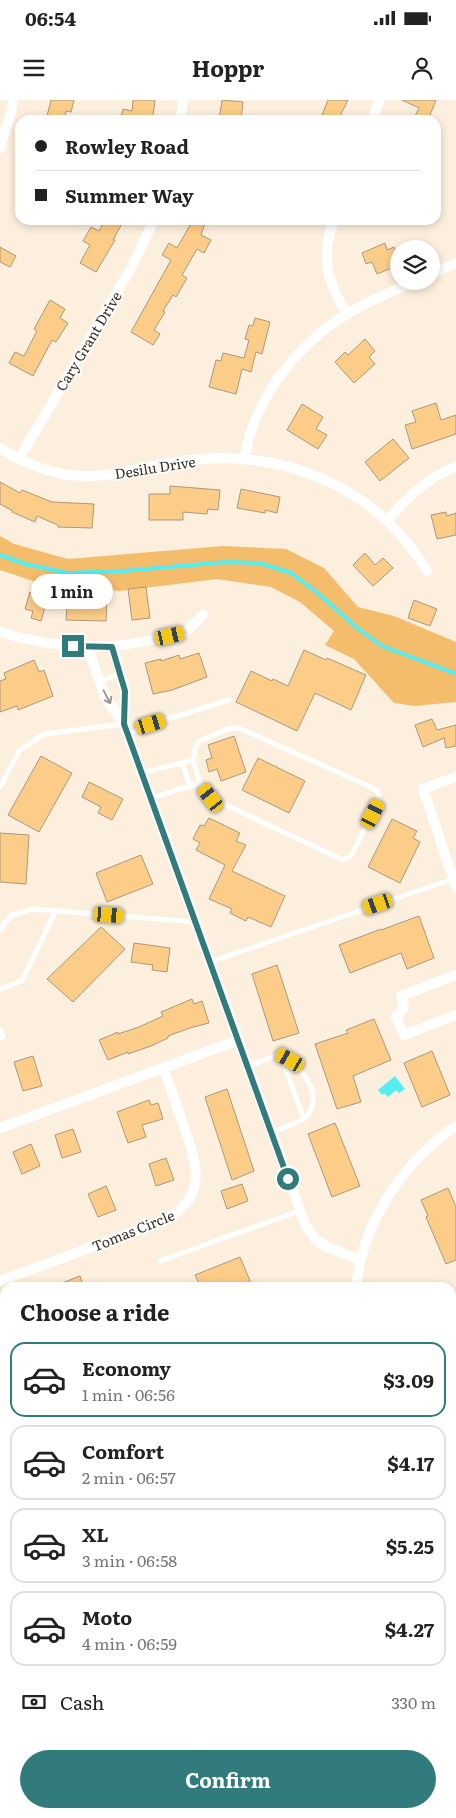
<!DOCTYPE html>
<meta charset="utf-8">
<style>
:root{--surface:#fff;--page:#f6f6f6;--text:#222;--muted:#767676;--line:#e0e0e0;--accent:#327b7d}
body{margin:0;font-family:Literata,serif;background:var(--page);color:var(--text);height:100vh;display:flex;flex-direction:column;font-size:19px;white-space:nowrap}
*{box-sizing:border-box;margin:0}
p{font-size:16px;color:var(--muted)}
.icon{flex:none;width:28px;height:28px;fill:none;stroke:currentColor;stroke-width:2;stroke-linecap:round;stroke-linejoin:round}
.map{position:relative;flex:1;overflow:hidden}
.drawer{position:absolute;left:0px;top:1182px;width:456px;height:536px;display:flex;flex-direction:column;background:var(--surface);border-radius:15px 15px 0 0;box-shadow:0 2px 8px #0003}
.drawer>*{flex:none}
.banner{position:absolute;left:15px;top:15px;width:426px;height:110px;border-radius:15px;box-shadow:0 2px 8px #0003;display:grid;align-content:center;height:110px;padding:0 20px;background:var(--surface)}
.controls{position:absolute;left:390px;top:140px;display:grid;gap:10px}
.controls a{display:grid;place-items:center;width:50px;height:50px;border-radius:50%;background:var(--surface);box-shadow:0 2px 8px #0003;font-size:25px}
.end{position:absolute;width:22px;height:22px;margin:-11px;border:6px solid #327b7d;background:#fff;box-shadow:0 0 0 2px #fff}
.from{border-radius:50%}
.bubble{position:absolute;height:35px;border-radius:18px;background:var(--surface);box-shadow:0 2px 8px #0003;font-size:16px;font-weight:700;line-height:35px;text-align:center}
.car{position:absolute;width:15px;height:30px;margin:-15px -8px;border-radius:6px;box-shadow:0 0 4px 1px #0007;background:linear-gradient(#f5c518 24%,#345 0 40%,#f5c518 0 76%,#345 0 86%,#f5c518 0)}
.banner b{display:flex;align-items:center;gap:18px;height:48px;font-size:19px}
.banner b+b{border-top:1px solid var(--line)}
.banner i{width:12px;height:12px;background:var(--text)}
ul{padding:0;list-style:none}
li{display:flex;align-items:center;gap:15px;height:75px;margin:0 10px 8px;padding:0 10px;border:2px solid var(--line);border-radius:15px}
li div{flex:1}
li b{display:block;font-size:19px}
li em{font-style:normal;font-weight:700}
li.current{border-color:var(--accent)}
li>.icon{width:45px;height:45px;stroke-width:1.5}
h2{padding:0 20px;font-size:22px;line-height:60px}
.pay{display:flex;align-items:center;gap:12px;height:55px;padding:0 20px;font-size:19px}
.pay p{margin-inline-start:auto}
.cta{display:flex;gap:10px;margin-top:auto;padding:10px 20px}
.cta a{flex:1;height:58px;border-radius:30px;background:var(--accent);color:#fff;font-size:20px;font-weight:700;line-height:58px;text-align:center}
.status{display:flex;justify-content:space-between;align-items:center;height:35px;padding:0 25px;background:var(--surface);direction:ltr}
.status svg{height:14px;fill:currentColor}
header{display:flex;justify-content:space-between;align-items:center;height:65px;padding:0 20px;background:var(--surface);font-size:22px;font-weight:700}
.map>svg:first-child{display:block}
.green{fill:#f3bd6c}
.water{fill:#54edf1}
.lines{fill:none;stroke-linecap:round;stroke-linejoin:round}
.stream{stroke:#54edf1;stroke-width:4}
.river{stroke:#54edf1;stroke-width:21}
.building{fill:#fccd88;stroke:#ac987d}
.lane{stroke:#fff;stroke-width:5}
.street{stroke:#fff;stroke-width:10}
.oneway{stroke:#9b9791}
.route{stroke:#327b7d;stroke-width:6}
.labels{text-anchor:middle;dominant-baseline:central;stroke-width:4;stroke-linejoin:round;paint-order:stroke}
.street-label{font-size:14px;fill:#372f23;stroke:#fff}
</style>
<div class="status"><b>06:54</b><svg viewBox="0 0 49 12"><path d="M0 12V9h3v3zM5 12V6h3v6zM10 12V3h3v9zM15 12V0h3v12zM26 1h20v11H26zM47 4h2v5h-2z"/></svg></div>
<header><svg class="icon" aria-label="menu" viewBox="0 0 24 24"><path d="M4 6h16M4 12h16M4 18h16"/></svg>Hoppr<svg class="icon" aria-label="person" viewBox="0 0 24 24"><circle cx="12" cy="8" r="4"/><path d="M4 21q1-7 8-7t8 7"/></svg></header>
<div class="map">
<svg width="456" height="1718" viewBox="0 0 456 1718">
<rect width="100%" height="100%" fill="#fcefdd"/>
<path class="green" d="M 0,436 L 14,444 L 68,459 L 223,446 L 286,449 L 324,468 L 358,507 L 394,516 L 456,542 L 456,602 L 415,606 L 394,603 L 354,559 L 325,545 L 334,531 L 300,502 L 271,487 L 217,479 L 120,491 L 48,486 L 0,470 Z
M 0,1662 L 5,1665 L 5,1714 L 101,1714 L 109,1718 L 0,1718 Z"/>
<path class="water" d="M 395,976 L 405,989 L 399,993 L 396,990 L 388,997 L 384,993 L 382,995 L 378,990 Z"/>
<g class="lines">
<path class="stream" d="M 0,455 L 25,464 L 68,473 L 123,471 L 226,462 L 259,463 L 291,473 L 320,495 L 357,528 L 382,546 L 456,574"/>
<path class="river" d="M 0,1714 L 31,1718"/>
</g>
<path class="building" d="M 51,0 L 74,0 L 71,12 L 66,11 L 64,20 L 46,20 Z
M 133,0 L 155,0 L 153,16 L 156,16 L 155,20 L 120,20 L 123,9 L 132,11 Z
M 222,0 L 243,2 L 241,20 L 219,20 Z
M 328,0 L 348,0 L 338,20 L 320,20 Z
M 402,0 L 436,0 L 428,20 L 413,20 L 419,8 Z
M 105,120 L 124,120 L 113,140 L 115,140 L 96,172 L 80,163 L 90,145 L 83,141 L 91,127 L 99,131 Z
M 193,120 L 206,120 L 201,135 L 211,140 L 204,153 L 197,149 L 182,175 L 187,178 L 176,197 L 173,195 L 163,211 L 165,212 L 154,230 L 160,234 L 153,245 L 131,232 L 171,160 L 162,155 L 169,143 L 177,148 Z
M 385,143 L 387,150 L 394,147 L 399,159 L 399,165 L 377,174 L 372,162 L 366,164 L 362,153 Z
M 0,147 L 16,156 L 10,167 L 0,162 Z
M 50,200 L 65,209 L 60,218 L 68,223 L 56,242 L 52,240 L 33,276 L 9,263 L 15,252 L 24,256 L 37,231 L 34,229 Z
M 255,218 L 270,222 L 262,254 L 256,252 L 251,272 L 242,269 L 236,294 L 209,287 L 216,260 L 221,261 L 223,253 L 244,258 L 249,240 L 245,239 L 249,225 L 253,226 Z
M 365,239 L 375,251 L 369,257 L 375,264 L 354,283 L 335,262 L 345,252 L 348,255 Z
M 436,303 L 441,320 L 456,315 L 456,334 L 412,349 L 405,325 L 416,322 L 412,311 Z
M 302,304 L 323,317 L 316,329 L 327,335 L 318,349 L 287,330 Z
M 393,339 L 409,358 L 380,381 L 365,362 Z
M 0,382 L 20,393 L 22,390 L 52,402 L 94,404 L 92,428 L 58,427 L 58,425 L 37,416 L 35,422 L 12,412 L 13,411 L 0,404 Z
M 170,386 L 220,390 L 218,410 L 208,409 L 207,414 L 183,412 L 183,420 L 149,420 L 149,394 L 170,394 Z
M 241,389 L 280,397 L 277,413 L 265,410 L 265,413 L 237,408 Z
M 446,412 L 447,416 L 456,413 L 456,435 L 437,439 L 431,415 Z
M 365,453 L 375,465 L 383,458 L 393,468 L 373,486 L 353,465 Z
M 146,487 L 150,518 L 132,520 L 128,489 Z
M 30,492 L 48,497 L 41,521 L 31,518 L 33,511 L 25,509 Z
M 68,495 L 107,496 L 106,521 L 66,520 Z
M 414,500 L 437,509 L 430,526 L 408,518 Z
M 304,550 L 326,560 L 327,558 L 366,575 L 351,610 L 315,593 L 297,631 L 236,602 L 251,571 L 272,581 L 273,579 L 288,586 Z
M 199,553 L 207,577 L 172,590 L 153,594 L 145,563 L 161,559 L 161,561 L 179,555 L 180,559 Z
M 34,560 L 39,572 L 44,570 L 53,596 L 18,610 L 17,606 L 0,612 L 0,581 L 6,579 L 4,573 Z
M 432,619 L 437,630 L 456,625 L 456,646 L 446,648 L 444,638 L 423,647 L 415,625 Z
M 234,636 L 246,672 L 221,681 L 217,669 L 209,672 L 206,660 L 212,658 L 208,645 Z
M 41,656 L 72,673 L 39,732 L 8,715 Z
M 258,658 L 305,681 L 289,713 L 242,690 Z
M 89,682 L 123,699 L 112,720 L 98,713 L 101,707 L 82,697 Z
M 209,718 L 240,733 L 236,741 L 246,745 L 232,771 L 285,796 L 271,827 L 248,817 L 246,821 L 230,813 L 232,809 L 209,799 L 225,765 L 196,750 L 200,743 L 193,739 L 200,725 L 204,726 Z
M 392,719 L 417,731 L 413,738 L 420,742 L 400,783 L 368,767 Z
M 0,733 L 29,735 L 26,784 L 0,782 Z
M 141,755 L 153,784 L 107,802 L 96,773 Z
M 419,816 L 434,858 L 407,869 L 401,853 L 350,873 L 339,845 L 381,829 L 381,830 Z
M 101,827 L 125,849 L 73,902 L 47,879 Z
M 134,843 L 170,848 L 167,872 L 152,870 L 153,865 L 131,862 Z
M 277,865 L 299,933 L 273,941 L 252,874 Z
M 192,899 L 194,904 L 202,901 L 209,923 L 190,928 L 168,936 L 168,938 L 151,946 L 128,954 L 128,952 L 108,960 L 99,940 L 118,932 L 118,934 L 139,927 L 163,916 L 161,912 Z
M 374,919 L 391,960 L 353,976 L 361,1002 L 337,1009 L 315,944 L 348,933 L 346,930 Z
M 432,951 L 450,995 L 422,1007 L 404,963 Z
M 33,956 L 42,986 L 23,991 L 14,962 Z
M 227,989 L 254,1071 L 232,1080 L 205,997 Z
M 149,1000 L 151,1005 L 158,1003 L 163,1019 L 142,1025 L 146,1037 L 128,1043 L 117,1012 Z
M 335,1023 L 360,1086 L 332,1097 L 308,1034 Z
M 73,1029 L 81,1052 L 62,1058 L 55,1035 Z
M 31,1044 L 40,1066 L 22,1074 L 13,1052 Z
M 166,1058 L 174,1080 L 156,1086 L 149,1064 Z
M 242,1084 L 248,1101 L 227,1109 L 221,1091 Z
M 106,1086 L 116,1110 L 98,1117 L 88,1094 Z
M 448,1088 L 456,1107 L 456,1160 L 446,1164 L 426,1117 L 428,1116 L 421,1100 Z
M 240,1157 L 253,1188 L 201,1188 L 195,1175 Z
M 80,1176 L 84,1188 L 53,1188 L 52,1187 Z"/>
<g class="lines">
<path class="lane" d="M 100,581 L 120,574
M 128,634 L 151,624 L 229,600
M 193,660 L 195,648 L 199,641 L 228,629 L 239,628 L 373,688 L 378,692 L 379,700 L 352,754 L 348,758 L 343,760 L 211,698 L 200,683
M 182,663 L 190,686
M 142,673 L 193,660 L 200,683 L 151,698
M 0,687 L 19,651 L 44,634 L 124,624
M 0,829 L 12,815 L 33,809 L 196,822
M 210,862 L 453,779
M 0,889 L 22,881 L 56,810
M 0,929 L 3,937 L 0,938
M 280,954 C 302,967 327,996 304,1019
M 248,966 L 280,954 L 304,1019 L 272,1033
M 160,1161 L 299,1111
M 0,1320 L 5,1328
M 0,1344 L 5,1341
M 0,1371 L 5,1375
M 451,1373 L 456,1372
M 0,1485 L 5,1483
M 451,1545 L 456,1543
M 451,1610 L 456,1610
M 0,1635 L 5,1633
M 451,1665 L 456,1677
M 299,1714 L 301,1718
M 357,1714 L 358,1718
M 369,1714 L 371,1718
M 406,1714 L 407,1718
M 434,1714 L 436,1718"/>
<path class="street" d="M 181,20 L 183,0
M 372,20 L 380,0
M 0,48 L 11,12 L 13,0
M 334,120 C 320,156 327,183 347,214
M 431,174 L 456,163
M 0,348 C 25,365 58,377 89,376 C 118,376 146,366 175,362 C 276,346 373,382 427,471
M 19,359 L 131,168 L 154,120
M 244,360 C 255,293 303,236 363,205 C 380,196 398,189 416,181
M 387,421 C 406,398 428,377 456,367
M 0,532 C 51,548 105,551 157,539 C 165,537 176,537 183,533 C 191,529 197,520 203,515
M 113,547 L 125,591 L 124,624
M 88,548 L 105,597 L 124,624 L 305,1124 L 315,1139 L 327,1147 L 360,1160
M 456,677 L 423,689 L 456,787
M 456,875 L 401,896 L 404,908 L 396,917 L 404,935 L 456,915
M 0,1028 L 239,940
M 0,1181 L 163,1121 C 209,1097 197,1065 183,1024 C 177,1006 170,987 164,969
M 356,1188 C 362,1123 403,1062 456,1026
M 451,1521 L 456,1535"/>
</g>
<defs><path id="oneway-shaft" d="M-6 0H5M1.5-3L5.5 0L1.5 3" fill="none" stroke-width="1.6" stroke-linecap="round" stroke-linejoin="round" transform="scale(1.25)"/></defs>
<use class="oneway" href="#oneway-shaft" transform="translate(107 597) rotate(62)"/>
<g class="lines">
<path class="route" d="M 73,546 L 112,547 L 125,591 L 124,624 L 288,1079"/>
</g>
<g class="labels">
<g class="street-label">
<text transform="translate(88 241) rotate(-59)">Cary Grant Drive</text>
<text transform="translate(155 367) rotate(-9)">Desilu Drive</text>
<text transform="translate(133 1130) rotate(-22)">Tomas Circle</text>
</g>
</g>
</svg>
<div class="controls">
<a><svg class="icon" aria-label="layers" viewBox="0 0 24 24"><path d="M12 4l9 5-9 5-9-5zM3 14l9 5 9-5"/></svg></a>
</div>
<i class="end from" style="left:288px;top:1079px"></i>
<i class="end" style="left:73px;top:546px"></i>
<div class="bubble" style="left:31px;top:474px;width:82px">1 min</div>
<i class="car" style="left:170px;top:536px;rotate:77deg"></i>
<i class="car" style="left:151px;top:624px;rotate:73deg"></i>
<i class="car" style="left:211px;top:698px;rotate:323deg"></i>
<i class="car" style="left:373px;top:714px;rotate:27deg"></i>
<i class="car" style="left:378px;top:804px;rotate:251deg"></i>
<i class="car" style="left:109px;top:815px;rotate:94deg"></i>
<i class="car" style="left:290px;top:960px;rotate:300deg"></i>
<div class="banner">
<b><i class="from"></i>Rowley Road</b>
<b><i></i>Summer Way</b>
</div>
<section class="drawer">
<h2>Choose a ride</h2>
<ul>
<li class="current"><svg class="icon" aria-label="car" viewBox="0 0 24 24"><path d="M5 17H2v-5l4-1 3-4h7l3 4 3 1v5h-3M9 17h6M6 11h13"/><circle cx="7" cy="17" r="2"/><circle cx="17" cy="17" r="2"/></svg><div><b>Economy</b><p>1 min · 06:56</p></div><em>$3.09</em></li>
<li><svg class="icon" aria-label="car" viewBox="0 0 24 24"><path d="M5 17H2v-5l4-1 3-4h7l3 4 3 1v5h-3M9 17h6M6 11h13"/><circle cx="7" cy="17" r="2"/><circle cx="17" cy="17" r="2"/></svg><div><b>Comfort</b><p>2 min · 06:57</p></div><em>$4.17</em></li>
<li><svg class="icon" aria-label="car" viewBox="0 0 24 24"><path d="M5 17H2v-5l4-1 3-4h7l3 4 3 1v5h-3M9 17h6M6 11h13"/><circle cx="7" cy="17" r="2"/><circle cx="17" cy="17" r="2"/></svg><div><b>XL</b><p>3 min · 06:58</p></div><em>$5.25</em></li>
<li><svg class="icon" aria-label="car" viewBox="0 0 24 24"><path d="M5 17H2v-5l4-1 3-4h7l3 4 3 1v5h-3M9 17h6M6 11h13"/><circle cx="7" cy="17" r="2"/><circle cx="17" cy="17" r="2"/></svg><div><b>Moto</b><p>4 min · 06:59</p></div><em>$4.27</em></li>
</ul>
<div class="pay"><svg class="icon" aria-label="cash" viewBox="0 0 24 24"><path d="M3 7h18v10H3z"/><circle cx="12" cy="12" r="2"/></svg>Cash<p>330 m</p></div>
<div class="cta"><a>Confirm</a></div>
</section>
</div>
